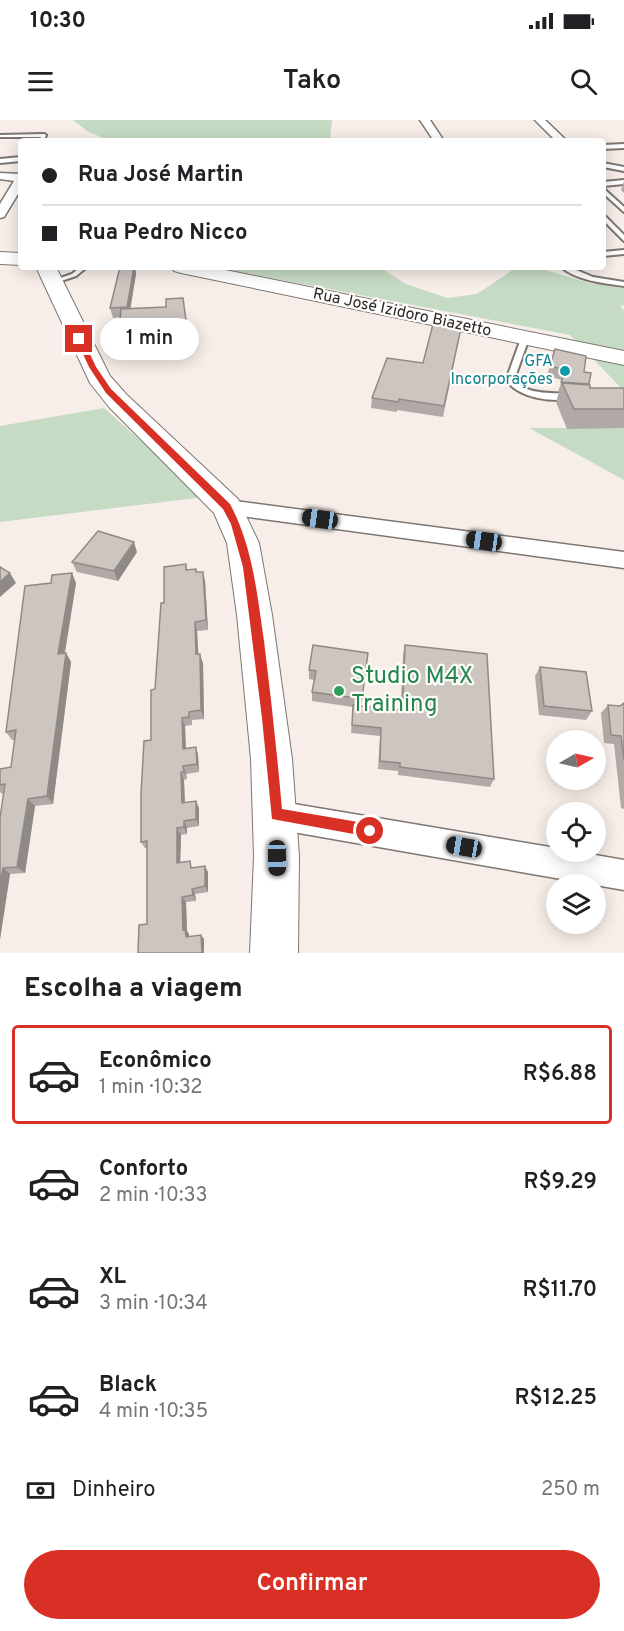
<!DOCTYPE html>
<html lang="pt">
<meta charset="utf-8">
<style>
:root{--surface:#fff;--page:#f2f2f2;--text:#202124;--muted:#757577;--line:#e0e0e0;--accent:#d93025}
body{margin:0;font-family:Overpass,sans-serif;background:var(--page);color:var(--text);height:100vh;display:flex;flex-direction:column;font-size:22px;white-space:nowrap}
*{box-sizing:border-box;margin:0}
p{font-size:20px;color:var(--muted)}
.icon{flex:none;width:33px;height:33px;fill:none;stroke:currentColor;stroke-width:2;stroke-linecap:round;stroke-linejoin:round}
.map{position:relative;height:833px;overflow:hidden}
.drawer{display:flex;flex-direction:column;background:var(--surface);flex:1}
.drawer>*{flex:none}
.hud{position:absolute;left:18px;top:18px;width:588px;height:132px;border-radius:6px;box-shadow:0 3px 15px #0003;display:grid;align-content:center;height:132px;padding:0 24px;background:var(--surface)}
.needle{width:39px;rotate:81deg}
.controls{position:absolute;left:546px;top:610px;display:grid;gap:12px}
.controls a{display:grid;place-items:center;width:60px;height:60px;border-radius:50%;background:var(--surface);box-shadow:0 3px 15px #0003;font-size:30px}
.end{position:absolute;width:27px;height:27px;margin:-14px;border:8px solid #d93025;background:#fff;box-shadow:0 0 0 3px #fff}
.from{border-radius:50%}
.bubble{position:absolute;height:42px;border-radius:21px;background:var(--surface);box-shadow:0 3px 15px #0003;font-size:20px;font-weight:600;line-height:42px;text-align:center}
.car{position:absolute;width:18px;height:36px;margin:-18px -9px;border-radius:8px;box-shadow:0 0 4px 2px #0007;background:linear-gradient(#222 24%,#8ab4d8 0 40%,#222 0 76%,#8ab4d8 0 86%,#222 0)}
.hud b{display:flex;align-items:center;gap:21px;height:57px;font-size:22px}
.hud b+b{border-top:2px solid var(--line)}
.hud i{width:15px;height:15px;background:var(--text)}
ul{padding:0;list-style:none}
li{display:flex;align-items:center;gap:18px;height:99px;margin:0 12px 9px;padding:0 12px;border:3px solid transparent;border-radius:6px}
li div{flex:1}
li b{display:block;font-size:22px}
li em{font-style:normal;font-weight:600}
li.active{border-color:var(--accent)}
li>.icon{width:54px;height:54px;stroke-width:1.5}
h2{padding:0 24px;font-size:27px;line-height:72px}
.pay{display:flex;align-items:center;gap:15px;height:66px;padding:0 24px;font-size:22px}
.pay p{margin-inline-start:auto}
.action{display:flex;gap:12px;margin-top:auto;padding:12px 24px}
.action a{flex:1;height:69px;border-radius:36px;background:var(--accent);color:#fff;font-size:24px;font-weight:600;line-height:69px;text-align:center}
.status{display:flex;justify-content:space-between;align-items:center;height:42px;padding:0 30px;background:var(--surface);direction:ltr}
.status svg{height:16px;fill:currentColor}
header{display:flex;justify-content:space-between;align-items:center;height:78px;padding:0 24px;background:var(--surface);font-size:27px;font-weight:600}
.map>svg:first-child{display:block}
.green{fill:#c6dbc4}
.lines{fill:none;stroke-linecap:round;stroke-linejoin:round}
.lane-casing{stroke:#7d7671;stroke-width:4}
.street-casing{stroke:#7d7671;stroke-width:3}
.secondary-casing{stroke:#7d7671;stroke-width:2}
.lane{fill:#fff;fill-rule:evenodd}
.street{fill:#fff;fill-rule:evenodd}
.secondary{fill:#fff;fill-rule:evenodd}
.wall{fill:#b0a9a5}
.shaded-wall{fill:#908a86}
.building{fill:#cdc5c0;stroke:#908a86;stroke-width:1.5}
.route{fill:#d93025}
.culture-dot{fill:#0f9aa8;stroke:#fffdfc;stroke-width:2}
.leisure-dot{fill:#2e9e5b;stroke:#fffdfc;stroke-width:2}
.labels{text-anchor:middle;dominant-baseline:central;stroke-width:4.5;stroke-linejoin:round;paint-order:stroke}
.far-street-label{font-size:16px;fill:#2a2725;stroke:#fffdfc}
.far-culture-label{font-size:16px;fill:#0d838f;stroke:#fffdfc;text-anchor:end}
.near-leisure-label{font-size:24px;fill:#27864d;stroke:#fffdfc;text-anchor:start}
</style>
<div class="status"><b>10:30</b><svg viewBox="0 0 49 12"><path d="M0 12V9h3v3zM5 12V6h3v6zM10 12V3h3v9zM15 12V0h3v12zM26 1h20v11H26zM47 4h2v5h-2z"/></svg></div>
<header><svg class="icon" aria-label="menu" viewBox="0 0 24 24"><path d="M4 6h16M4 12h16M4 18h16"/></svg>Tako<svg class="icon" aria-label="search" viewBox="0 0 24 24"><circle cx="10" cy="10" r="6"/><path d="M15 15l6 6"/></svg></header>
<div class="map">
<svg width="624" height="833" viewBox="0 0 624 833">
<rect width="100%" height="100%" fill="#f7eee9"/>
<path class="green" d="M 73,0 L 332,0 L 330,21 L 110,21 L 87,11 Z
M 214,147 L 379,147 L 406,164 L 447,178 L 477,174 L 517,147 L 535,147 L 589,163 L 624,168 L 624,185 L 620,186 L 624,190 L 624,271 L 570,215 Z
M 104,288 L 204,377 L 0,402 L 0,306 Z
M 529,308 L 624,308 L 624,360 Z"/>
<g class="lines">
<defs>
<path id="lane" d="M 44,14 L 46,15 L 44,21 L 38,21 L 41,17 L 0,17 L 0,15 Z
M 624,24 L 624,28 L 603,29 L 603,25 Z
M 21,37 L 21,41 L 0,43 L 0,39 Z
M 603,43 L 624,47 L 624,51 L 603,47 Z
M 624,60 L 624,64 L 603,66 L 603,62 Z
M 603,68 L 624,87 L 624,92 L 603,73 Z
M 603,94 L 624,115 L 624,121 L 603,100 Z
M 624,130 L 624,134 L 603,136 L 603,132 Z
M 80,147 L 87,147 L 76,156 L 52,164 L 49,162 L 72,154 Z
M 561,147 L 569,147 L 593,157 L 624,162 L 624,166 C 603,163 578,161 561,147 Z
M 522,216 L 525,216 L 529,218 L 514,260 C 529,277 554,271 574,275 L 574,279 C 552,282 520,279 506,260 Z"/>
<path id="street" d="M 420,0 L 430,0 L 444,21 L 434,21 Z
M 535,0 L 545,0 L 567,21 L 556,21 Z
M 0,53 L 21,54 L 21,69 L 4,97 L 0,98 L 0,84 L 14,61 L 0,59 Z
M 227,380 L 624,432 L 624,448 L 227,394 L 220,392 L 217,387 L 220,382 Z
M 276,681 L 556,728 L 556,732 L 578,732 L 624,740 L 624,770 L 276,709 L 266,705 L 262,695 L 266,685 Z"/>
<path id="secondary" d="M 0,132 L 21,133 L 21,145 L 0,144 Z
M 36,147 L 56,147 L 110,256 L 127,275 L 238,379 L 259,423 L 272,495 L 292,639 L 299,736 L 298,833 L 250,833 L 254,736 L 251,639 L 237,495 L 227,423 L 214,393 L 109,287 L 90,263 Z
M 171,147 L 211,147 L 624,231 L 624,245 L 181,153 L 174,151 Z"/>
</defs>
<use href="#lane" class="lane-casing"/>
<use href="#street" class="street-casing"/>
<use href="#secondary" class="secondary-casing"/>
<use href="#lane" class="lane"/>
<use href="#street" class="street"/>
<use href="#secondary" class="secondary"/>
</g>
<path class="wall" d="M 624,61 L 624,73 L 621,70 Z
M 120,147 L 135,147 L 136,154 L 130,189 L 166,187 L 183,178 L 190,231 L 128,236 L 126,228 L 127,217 L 121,218 L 119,210 L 120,197 L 113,198 L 110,188 Z
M 462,204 L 443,297 L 397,290 L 397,292 L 371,288 L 372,278 L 423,243 Z
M 555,229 L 584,252 L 591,253 L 588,265 L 590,268 L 624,268 L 624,308 L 567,309 L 556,282 L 559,272 L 558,272 L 562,260 L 547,256 Z
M 137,432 L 118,461 L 77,452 L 72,442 Z
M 186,444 L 187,450 L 197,452 L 205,461 L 208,510 L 197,511 L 198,534 L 203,543 L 204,599 L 192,600 L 192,605 L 185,606 L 186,628 L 196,627 L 198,635 L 199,652 L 186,654 L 187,659 L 184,660 L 185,682 L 199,688 L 199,706 L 187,708 L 187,714 L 181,715 L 180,743 L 208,752 L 208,772 L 195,774 L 196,781 L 186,782 L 187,811 L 189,814 L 189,817 L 204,819 L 204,833 L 147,804 L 147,728 L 145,728 L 141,722 L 151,620 L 155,569 Z
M 76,463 L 65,533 L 66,533 L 71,542 L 53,684 L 35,686 L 25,753 L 10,754 L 0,819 L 0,698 L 4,673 L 2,674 L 0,672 L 0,649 L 11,647 L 15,620 L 12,620 L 6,612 Z
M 405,525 L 494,659 L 490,667 L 398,655 L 398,651 L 378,649 L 380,616 L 351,613 L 353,587 L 312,581 L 312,572 L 315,560 L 309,559 L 309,550 L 368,533 L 361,586 L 398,590 L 400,578 L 401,578 L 403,534 Z
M 540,547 L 592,591 L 586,600 L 539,595 L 535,556 Z
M 624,583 L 624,689 L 621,688 L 614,624 L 604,623 L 601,593 L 608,585 L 620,586 Z"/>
<path class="shaded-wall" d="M 134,147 L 135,147 L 136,154 L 129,197 L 127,187 Z
M 134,422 L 137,432 L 118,461 L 114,451 Z
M 203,452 L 205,461 L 208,510 L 206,500 Z
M 10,453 L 16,463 L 0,477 L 0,462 Z
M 72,453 L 76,463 L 63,543 L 58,534 Z
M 195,502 L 197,511 L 199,544 L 196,534 Z
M 66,533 L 71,542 L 53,684 L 47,676 Z
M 200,534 L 203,543 L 204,599 L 201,590 Z
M 182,598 L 185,606 L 186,637 L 183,629 Z
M 196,627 L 198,635 L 199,652 L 197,644 Z
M 183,646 L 186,654 L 187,659 L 184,652 Z
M 181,652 L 184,660 L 185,690 L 182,683 Z
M 28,679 L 35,686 L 25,753 L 17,747 Z
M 196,681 L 199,688 L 199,706 L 196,699 Z
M 184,701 L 187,708 L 187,714 L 184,707 Z
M 177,708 L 181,715 L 180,750 L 177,743 Z
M 205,746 L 208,752 L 208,772 L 205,766 Z
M 3,748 L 10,754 L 0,819 L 0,764 Z
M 192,769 L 195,774 L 196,781 L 193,775 Z
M 182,777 L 186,782 L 187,811 L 189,814 L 189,822 L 186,817 L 183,810 Z
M 201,815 L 204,819 L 204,833 L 202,833 Z"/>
<path class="building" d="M 120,147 L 134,147 L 127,187 L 110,188 Z
M 183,178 L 189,223 L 126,228 L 128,209 L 119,210 L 121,189 L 166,187 L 166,179 Z
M 434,200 L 462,204 L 444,286 L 399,279 L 398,282 L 372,278 L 387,238 L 423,243 Z
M 555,229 L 586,236 L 584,252 L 591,253 L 589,264 L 561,262 L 566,250 L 550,246 Z
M 562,263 L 590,265 L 590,268 L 624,268 L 624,289 L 574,289 Z
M 98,411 L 134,422 L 114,451 L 72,442 Z
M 186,444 L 186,450 L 196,449 L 196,452 L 203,452 L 206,500 L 195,502 L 196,534 L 200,534 L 201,590 L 189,592 L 189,597 L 182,598 L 183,629 L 196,627 L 197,644 L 183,646 L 184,652 L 181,652 L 182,683 L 196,681 L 196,699 L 184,701 L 184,707 L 177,708 L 177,743 L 190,741 L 191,748 L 205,746 L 205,766 L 192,769 L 193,775 L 182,777 L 183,810 L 185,809 L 186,817 L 201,815 L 202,833 L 138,833 L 139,805 L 147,804 L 147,721 L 141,722 L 141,674 L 144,621 L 151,620 L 151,570 L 155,569 L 161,483 L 164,483 L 164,447 Z
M 0,447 L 10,453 L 0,462 Z
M 72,453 L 58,534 L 66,533 L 47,676 L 28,679 L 17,747 L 3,748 L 0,764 L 0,698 L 5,664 L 0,665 L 0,649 L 11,647 L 16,610 L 6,612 L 25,466 L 51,463 L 52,455 Z
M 313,525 L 368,533 L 362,579 L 312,572 L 316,551 L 309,550 Z
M 405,525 L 487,534 L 494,659 L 400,647 L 400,643 L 380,641 L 381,608 L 352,605 L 353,585 L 400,590 L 400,578 L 403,579 Z
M 540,547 L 586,552 L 592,591 L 544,586 Z
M 624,583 L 624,640 L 621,616 L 611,615 L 608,585 L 620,586 Z"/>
<path class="route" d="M 79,217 L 83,219 L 96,247 L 111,269 L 230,384 C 253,427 257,474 264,521 C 271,577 277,633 282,689 L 370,704 L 375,706 L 377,711 L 375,715 L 370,717 L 272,699 L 262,598 L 243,447 L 231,404 L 223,389 L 106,273 L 89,247 L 76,219 Z"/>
<circle class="culture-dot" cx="565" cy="251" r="6"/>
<circle class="leisure-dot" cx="339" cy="571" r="6"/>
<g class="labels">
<g class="far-street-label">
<text transform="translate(402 193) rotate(12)">Rua José Izidoro Biazetto</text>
</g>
<g class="far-culture-label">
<text x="553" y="242">GFA<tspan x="553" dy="18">Incorporações</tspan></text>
</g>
<g class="near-leisure-label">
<text x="351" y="557">Studio M4X<tspan x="351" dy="28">Training</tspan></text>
</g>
</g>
</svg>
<div class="controls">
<a><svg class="needle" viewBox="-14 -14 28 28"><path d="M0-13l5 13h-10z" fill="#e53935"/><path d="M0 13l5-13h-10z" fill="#757577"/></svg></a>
<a><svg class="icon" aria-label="locate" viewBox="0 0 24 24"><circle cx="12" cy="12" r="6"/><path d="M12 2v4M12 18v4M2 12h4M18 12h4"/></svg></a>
<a><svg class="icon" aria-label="layers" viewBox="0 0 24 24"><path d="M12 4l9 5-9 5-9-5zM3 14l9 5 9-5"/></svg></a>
</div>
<i class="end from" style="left:370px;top:711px"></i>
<i class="end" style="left:79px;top:219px"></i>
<div class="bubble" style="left:100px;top:198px;width:99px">1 min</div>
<i class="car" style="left:320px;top:399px;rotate:278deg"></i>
<i class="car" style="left:484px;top:421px;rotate:278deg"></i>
<i class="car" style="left:464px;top:727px;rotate:280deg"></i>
<i class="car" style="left:277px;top:738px;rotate:179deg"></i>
<div class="hud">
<b><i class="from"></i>Rua José Martin</b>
<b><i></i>Rua Pedro Nicco</b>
</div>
</div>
<section class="drawer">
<h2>Escolha a viagem</h2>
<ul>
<li class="active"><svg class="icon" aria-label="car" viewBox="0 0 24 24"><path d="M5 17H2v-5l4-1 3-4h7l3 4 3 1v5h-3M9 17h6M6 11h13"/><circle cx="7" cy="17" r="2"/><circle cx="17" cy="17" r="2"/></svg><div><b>Econômico</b><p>1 min · 10:32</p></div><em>R$6.88</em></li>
<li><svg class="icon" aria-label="car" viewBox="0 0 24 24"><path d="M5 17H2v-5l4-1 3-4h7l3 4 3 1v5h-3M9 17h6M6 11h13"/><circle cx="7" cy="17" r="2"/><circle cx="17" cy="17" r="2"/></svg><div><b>Conforto</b><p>2 min · 10:33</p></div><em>R$9.29</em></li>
<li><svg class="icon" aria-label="car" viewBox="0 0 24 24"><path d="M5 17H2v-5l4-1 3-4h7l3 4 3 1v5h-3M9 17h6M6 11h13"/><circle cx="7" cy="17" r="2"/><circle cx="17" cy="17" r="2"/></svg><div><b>XL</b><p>3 min · 10:34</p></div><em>R$11.70</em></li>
<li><svg class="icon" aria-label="car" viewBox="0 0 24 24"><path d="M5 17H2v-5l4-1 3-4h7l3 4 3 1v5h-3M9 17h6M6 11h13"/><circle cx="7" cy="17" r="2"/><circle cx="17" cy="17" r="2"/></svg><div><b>Black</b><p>4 min · 10:35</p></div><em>R$12.25</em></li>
</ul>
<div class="pay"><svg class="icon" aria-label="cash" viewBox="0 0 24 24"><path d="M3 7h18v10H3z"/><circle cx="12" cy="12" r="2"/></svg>Dinheiro<p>250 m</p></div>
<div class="action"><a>Confirmar</a></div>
</section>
